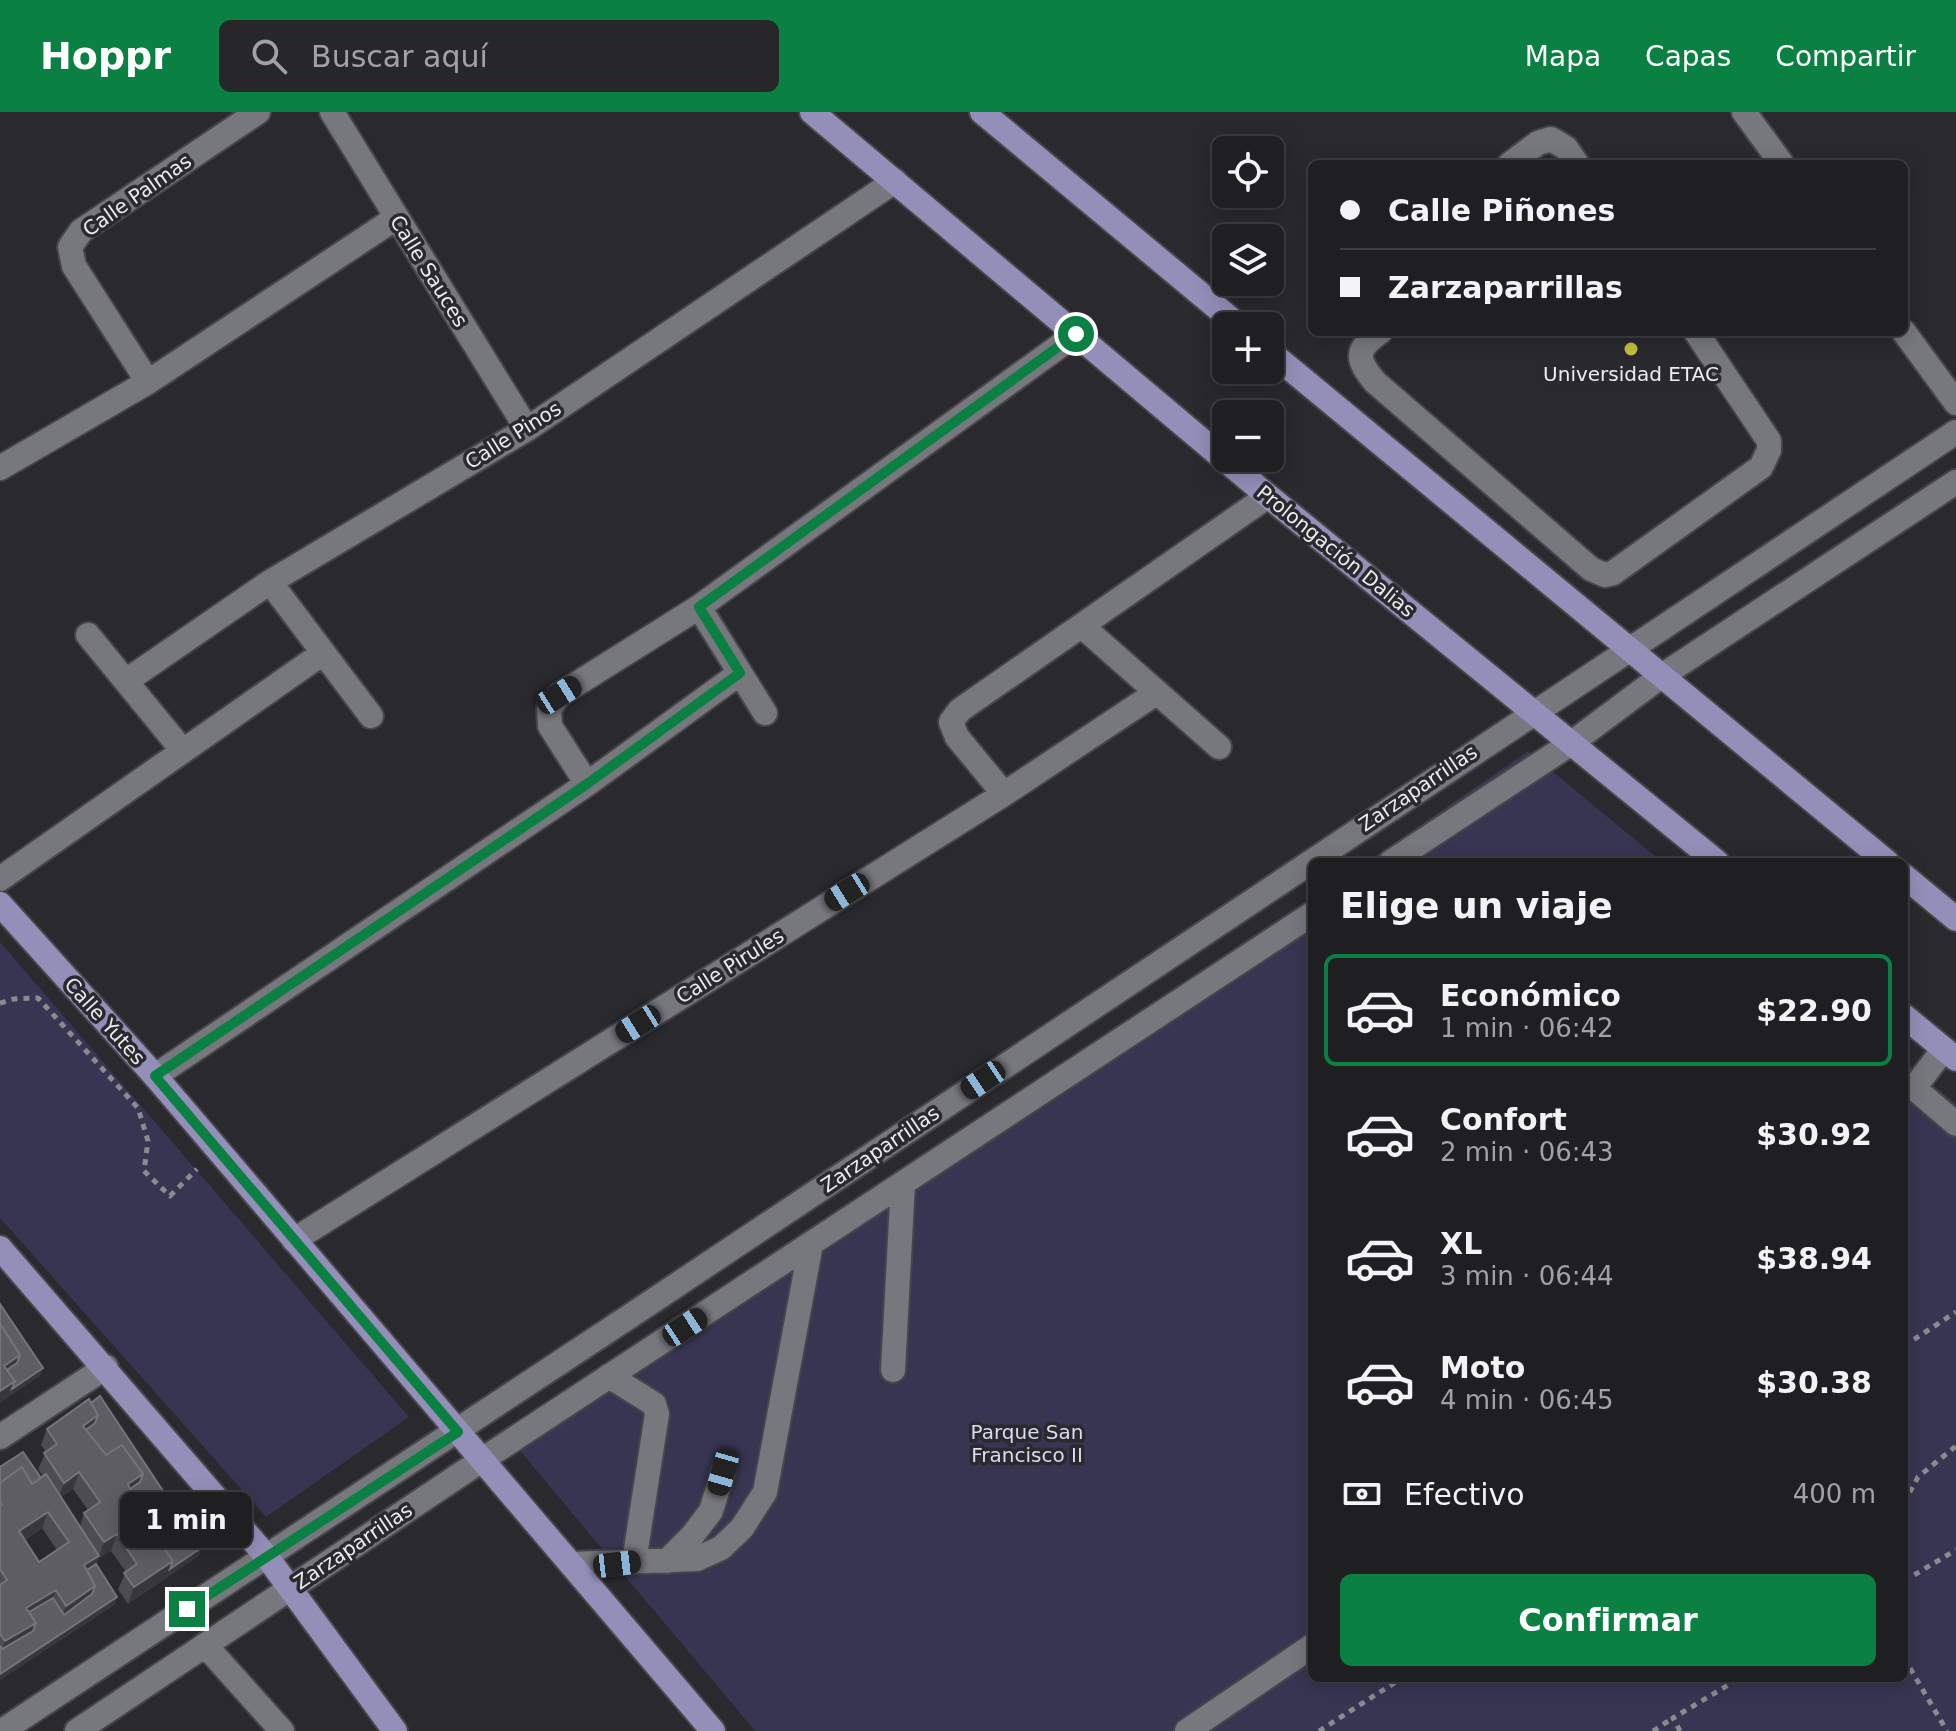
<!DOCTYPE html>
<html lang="es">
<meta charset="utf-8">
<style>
:root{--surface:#1f1f22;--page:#27272a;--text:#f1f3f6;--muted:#a1a2a5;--line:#3c3d40;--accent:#0b8043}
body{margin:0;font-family:"DejaVu Sans",sans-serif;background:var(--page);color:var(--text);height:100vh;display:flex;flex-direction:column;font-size:30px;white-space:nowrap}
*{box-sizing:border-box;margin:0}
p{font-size:26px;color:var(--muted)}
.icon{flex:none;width:44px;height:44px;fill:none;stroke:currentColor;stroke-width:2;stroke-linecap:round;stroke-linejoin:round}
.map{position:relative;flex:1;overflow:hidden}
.drawer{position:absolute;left:1308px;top:746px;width:600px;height:824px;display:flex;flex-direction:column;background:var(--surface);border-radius:12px;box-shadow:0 4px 20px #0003,0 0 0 2px var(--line)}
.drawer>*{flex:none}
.hud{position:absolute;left:1308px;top:48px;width:600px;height:176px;border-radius:12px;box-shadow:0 4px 20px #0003,0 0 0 2px var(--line);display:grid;align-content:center;height:176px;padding:0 32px;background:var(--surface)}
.tools{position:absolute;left:1212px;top:24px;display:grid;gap:16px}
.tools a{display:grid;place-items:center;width:72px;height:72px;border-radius:12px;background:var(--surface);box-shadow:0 4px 20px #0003,0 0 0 2px var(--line);font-size:40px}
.end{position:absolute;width:36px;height:36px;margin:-18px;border:10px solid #0b8043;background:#fff;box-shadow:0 0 0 4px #fff}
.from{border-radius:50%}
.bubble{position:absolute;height:56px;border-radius:12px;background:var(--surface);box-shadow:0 4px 20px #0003,0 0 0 2px var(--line);font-size:26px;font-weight:600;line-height:56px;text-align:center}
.car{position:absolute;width:24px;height:48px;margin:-24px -12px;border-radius:10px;box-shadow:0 0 6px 2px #0007;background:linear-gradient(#222 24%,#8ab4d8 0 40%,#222 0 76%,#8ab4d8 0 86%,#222 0)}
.hud b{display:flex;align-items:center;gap:28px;height:76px;font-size:30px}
.hud b+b{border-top:2px solid var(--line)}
.hud i{width:20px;height:20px;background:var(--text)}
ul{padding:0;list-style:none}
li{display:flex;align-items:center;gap:24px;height:112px;margin:0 16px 12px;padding:0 16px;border:4px solid transparent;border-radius:12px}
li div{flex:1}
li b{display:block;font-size:30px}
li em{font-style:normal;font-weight:600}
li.on{border-color:var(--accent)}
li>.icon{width:72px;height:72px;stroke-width:1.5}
h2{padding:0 32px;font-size:36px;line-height:96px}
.pay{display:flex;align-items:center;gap:20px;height:88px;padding:0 32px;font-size:30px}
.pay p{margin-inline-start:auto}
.button{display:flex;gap:16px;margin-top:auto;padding:16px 32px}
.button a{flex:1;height:92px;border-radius:12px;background:var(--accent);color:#fff;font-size:32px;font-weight:600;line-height:92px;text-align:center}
header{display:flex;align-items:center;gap:48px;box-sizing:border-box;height:112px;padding:0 40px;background:var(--accent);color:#fff}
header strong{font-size:38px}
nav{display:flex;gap:44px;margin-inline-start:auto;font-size:28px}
.search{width:560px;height:72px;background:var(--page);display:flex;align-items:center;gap:20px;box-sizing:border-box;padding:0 28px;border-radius:12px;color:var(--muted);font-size:30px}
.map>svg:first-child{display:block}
.green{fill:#373551}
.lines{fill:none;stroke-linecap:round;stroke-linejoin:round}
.minor-casing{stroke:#46464a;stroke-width:28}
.major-casing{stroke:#46464a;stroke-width:28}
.path{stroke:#8b8b8f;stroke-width:5;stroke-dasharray:6 6;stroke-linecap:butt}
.minor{stroke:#77777e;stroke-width:24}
.major{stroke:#938fb9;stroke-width:24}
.wall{fill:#4c4c52;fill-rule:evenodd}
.shaded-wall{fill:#37373c}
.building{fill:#5d5d63;stroke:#747479;stroke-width:2;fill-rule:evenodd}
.route{stroke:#0b8043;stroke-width:10}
.poi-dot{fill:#c1be40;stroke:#29292e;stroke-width:3}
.labels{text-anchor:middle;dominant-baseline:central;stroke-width:7;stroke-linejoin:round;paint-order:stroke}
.street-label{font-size:20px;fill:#ececf0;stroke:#29292e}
.poi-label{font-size:20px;fill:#ececf0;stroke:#29292e}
.park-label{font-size:20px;fill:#dbdaf5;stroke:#29292e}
</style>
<header>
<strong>Hoppr</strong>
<div class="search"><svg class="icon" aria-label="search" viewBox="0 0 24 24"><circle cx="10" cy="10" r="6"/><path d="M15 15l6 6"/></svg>Buscar aquí</div>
<nav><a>Mapa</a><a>Capas</a><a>Compartir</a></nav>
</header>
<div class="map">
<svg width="1956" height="1619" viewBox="0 0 1956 1619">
<rect width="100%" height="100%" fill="#29292e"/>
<path class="green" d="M 1528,639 L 1662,750 L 1367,750 Z
M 1312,788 L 1312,1566 L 1904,1566 L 1904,949 L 1956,992 L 1956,1619 L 755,1619 L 516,1334 Z
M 0,830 L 409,1305 L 266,1405 L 0,1106 Z"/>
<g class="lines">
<defs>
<path id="minor" d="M 332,0 L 527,317
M 1744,0 L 1782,52
M 1510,52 L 1538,31 L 1551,27 L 1566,36 L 1577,52
M 1380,220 C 1355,238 1356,247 1375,270 L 1591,457 L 1605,463 L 1613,461 L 1761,355 L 1769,338 L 1769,329 L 1696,220
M 1904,220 L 1956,291
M 148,270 L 74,154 L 70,135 L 81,119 L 258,0
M 0,356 L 148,270 L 396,106
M 270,470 L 371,604
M 699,495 L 765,601
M 1083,515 L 1219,635
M 88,523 L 183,639
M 126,569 L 270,470 L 527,317 L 895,69
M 587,672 L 550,614 L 549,597 L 559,583 L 699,495 L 1076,222
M 1004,682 L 957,625 L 951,610 L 960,598 L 1268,384
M 1391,750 L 1573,630 L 1660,565 L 1956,370
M 0,767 L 323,541
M 1944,937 L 1914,976 L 1956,1012
M 155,964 L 587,672 L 740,561
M 294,1128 L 1004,682 L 1156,581
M 893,1258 L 903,1071
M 609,1264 L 654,1292 L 657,1302 L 634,1450
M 0,1325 L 106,1255
M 667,1449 L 692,1424 L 711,1399 L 723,1360
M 573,1452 L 697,1447 L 721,1436 L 742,1416 L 765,1380 L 811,1132
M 205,1533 L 282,1619
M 2,1619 C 656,1190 1305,753 1956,320
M 77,1619 L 482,1348 L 1312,802
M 1187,1619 L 1312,1534"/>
<path id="major" d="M 812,0 L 1268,384 L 1717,750
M 982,0 L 1239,214
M 1270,240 L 1887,750
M 1904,764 L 1956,807
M 0,792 L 155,964 L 713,1619
M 1904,904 L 1956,947
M 0,1136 L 267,1445 L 395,1619"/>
</defs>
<use href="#minor" class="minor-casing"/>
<use href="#major" class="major-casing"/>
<path class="path" d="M 0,891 L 14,887 L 38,886 L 138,996 L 148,1029 L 144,1059 L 170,1084 L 197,1057
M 1904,1234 L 1956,1200
M 1904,1391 L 1918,1365 L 1956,1334
M 1904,1469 L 1956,1438
M 1904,1546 L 1947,1619
M 1319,1619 L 1402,1566
M 1653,1619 L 1673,1606
M 1680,1619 L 1673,1606 L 1740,1566"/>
<use href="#minor" class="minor"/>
<use href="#major" class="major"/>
</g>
<path class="wall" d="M 47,1317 L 201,1436 L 198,1444 L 128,1492 L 118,1477 L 126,1460 L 111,1439 L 98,1446 L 96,1452 L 117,1485 L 114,1493 L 0,1568 L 0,1355 L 41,1366 L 43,1364 L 38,1357 L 46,1340 L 41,1333 ZM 73,1377 L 88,1398 L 84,1401 L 80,1414 L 61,1385 ZM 42,1416 L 57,1438 L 39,1450 L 25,1428 Z"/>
<path class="shaded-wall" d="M 20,1243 L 14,1259 L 4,1266 L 4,1254 Z
M 43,1256 L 40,1264 L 0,1291 L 0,1279 L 15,1269 Z
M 98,1303 L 92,1319 L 83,1326 L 83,1314 Z
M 79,1360 L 73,1377 L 58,1387 L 64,1371 Z
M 143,1362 L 137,1378 L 127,1385 L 128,1372 Z
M 48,1400 L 42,1416 L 13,1435 L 19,1419 Z
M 117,1422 L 111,1439 L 98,1447 L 104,1430 Z
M 178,1423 L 172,1439 L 162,1446 L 162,1434 Z
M 201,1436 L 198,1444 L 167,1465 L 170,1457 Z
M 99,1444 L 93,1460 L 84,1466 L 84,1453 Z
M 173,1449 L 167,1465 L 128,1492 L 134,1475 Z
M 95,1474 L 90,1490 L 60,1511 L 66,1494 Z
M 56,1478 L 50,1495 L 26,1509 L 26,1496 Z
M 117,1485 L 114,1493 L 0,1568 L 0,1562 Z
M 36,1511 L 30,1528 L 0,1543 L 5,1529 Z"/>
<path class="building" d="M 0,1192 L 43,1256 L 12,1277 L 15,1269 L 7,1258 L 17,1251 L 20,1243 L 1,1213 L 0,1213 Z
M 0,1213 L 1,1213 L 20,1243 L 4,1254 L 15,1269 L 0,1279 Z
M 100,1284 L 201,1436 L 170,1457 L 173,1449 L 165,1438 L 175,1431 L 178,1423 L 159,1393 L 144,1403 L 134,1388 L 130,1377 L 140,1370 L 143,1362 L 122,1333 L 106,1343 L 86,1318 L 95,1311 L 98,1303 L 91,1291 Z
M 89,1287 L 98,1303 L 83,1314 L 106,1343 L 122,1333 L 143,1362 L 128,1372 L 134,1388 L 144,1403 L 159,1393 L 178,1423 L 162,1434 L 173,1449 L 134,1475 L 124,1461 L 137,1452 L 117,1422 L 104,1430 L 84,1401 L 100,1390 L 79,1360 L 64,1371 L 44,1341 L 57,1332 L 47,1317 Z
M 23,1340 L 41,1366 L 32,1372 L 22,1355 L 0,1371 L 0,1355 Z
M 22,1355 L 32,1372 L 46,1362 L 99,1444 L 84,1453 L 95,1474 L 66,1494 L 56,1478 L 26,1496 L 36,1511 L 5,1529 L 0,1522 L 0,1473 L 7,1468 L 0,1457 L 0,1394 L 2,1393 L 0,1389 L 0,1371 ZM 48,1400 L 69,1430 L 39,1450 L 19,1419 Z
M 96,1452 L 117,1485 L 0,1562 L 0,1534 L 2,1537 L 33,1519 L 36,1511 L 29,1500 L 53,1486 L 64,1503 L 92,1482 L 95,1474 L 87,1458 Z"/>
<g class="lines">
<path class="route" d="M 187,1497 L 458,1320 L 155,964 L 587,672 L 740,561 L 699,495 L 1076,222"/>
</g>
<circle class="poi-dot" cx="1631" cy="237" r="8"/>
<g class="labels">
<g class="street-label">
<text transform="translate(137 83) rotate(-35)">Calle Palmas</text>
<text transform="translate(429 159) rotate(58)">Calle Sauces</text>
<text transform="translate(513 323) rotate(-32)">Calle Pinos</text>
<text transform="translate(1336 439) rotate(39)">Prolongación Dalias</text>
<text transform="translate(1418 676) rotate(-34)">Zarzaparrillas</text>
<text transform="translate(730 854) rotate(-32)">Calle Pirules</text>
<text transform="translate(105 909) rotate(48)">Calle Yutes</text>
<text transform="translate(880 1037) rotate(-34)">Zarzaparrillas</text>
<text transform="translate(353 1434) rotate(-34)">Zarzaparrillas</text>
</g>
<g class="poi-label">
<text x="1631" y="262">Universidad ETAC</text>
</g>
<g class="park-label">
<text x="1027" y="1320">Parque San<tspan x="1027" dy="23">Francisco II</tspan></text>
</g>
</g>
</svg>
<div class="tools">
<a><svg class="icon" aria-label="locate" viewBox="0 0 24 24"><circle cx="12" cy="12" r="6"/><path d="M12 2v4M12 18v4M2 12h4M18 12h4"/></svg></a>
<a><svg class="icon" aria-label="layers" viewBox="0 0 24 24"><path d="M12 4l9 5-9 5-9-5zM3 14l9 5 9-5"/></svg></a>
<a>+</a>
<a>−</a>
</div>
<i class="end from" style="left:1076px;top:222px"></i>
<i class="end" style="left:187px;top:1497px"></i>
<div class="bubble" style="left:120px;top:1380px;width:132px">1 min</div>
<i class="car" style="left:559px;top:583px;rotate:58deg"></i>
<i class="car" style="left:847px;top:780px;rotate:238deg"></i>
<i class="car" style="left:638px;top:912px;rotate:238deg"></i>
<i class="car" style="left:983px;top:968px;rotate:236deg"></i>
<i class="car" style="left:685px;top:1215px;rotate:57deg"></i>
<i class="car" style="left:723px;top:1360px;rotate:196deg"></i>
<i class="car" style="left:617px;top:1452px;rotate:83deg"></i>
<div class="hud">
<b><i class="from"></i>Calle Piñones</b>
<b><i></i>Zarzaparrillas</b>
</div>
<section class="drawer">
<h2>Elige un viaje</h2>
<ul>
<li class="on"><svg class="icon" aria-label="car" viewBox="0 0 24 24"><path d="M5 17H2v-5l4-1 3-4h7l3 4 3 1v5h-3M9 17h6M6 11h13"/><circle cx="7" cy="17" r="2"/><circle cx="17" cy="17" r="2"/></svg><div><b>Económico</b><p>1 min · 06:42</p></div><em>$22.90</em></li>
<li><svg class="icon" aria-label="car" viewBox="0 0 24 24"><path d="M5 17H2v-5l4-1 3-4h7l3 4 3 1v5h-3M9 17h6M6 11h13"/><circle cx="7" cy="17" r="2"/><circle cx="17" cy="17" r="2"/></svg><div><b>Confort</b><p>2 min · 06:43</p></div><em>$30.92</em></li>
<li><svg class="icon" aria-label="car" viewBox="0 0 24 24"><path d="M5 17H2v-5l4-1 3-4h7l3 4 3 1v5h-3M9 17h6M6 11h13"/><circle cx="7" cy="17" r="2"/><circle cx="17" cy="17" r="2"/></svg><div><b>XL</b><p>3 min · 06:44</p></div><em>$38.94</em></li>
<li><svg class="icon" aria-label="car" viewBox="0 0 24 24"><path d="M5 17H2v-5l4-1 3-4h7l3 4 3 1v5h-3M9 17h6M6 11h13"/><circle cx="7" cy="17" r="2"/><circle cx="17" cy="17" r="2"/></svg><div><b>Moto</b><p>4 min · 06:45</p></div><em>$30.38</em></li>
</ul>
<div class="pay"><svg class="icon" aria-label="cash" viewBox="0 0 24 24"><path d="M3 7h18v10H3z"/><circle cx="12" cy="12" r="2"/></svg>Efectivo<p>400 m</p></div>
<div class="button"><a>Confirmar</a></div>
</section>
</div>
